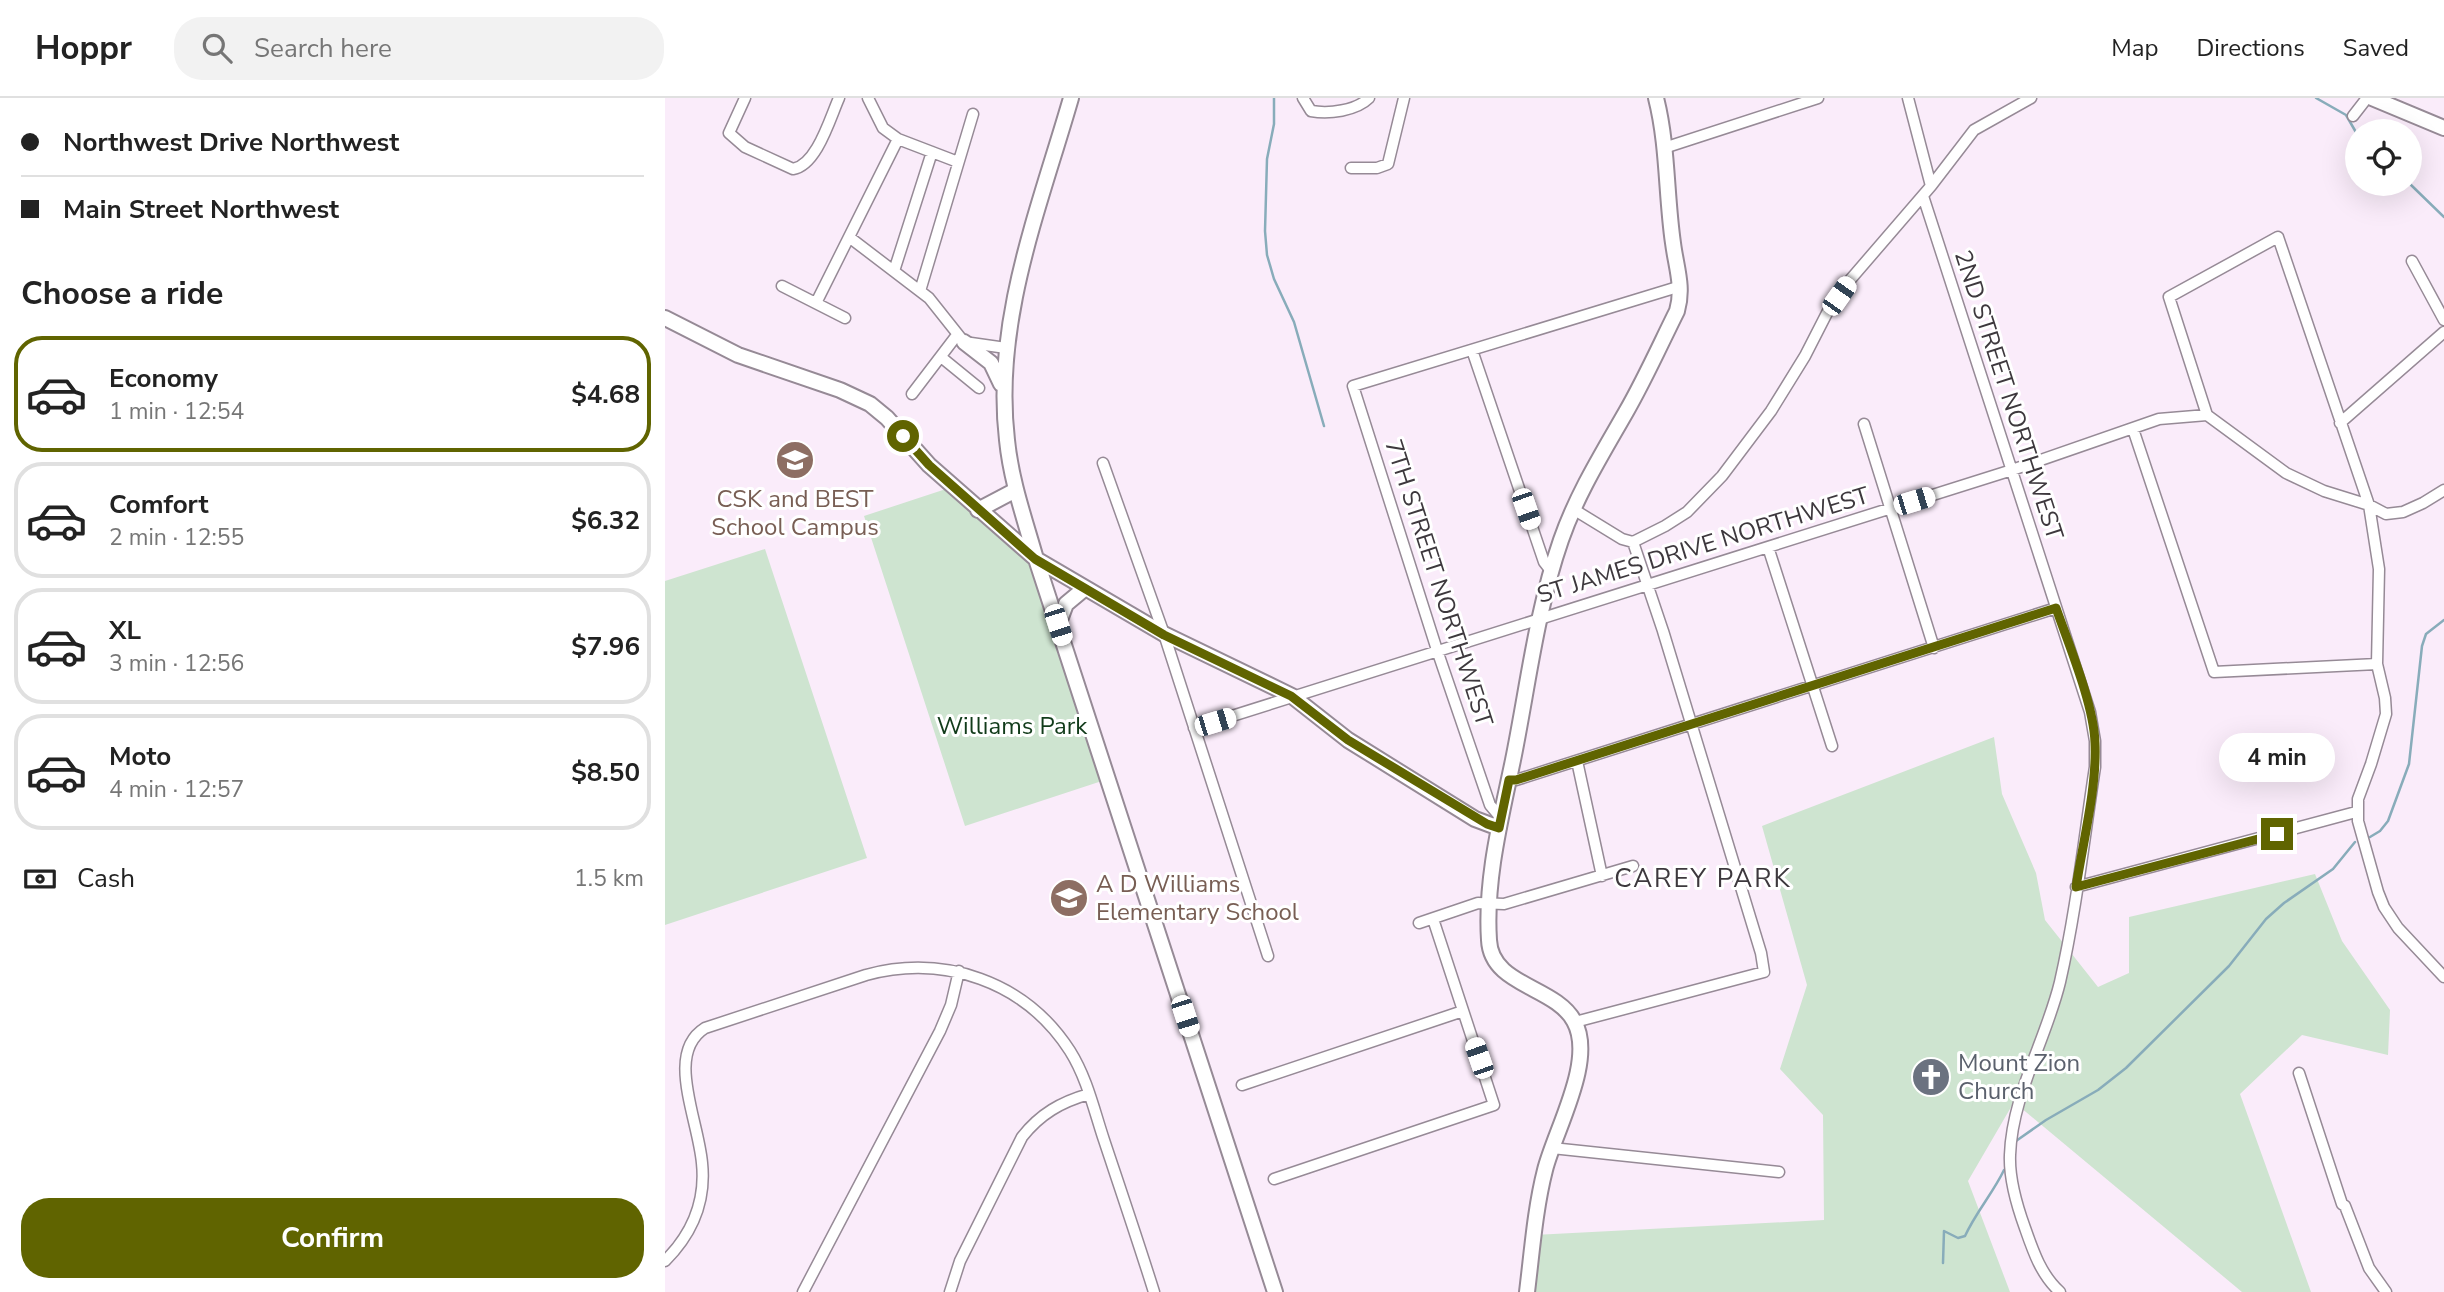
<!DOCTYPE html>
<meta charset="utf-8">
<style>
:root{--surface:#fff;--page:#f2f2f2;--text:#222;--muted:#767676;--line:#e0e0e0;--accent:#606400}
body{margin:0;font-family:"Nunito Sans",sans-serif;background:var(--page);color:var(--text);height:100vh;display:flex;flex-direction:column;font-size:26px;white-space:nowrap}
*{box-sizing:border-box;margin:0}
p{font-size:23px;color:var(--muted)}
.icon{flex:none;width:38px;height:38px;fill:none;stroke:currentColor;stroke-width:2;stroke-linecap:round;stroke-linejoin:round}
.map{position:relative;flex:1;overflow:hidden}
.sheet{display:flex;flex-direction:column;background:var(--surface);width:665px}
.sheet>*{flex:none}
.top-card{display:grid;align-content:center;height:154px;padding:0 21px;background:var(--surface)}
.controls{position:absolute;left:1680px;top:21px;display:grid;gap:14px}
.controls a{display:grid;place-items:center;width:77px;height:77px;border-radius:50%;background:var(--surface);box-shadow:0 7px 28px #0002;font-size:35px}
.end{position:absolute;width:32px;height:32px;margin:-16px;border:9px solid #606400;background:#fff;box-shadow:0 0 0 4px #fff}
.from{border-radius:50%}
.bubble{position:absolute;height:49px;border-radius:24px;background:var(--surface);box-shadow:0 7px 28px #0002;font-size:23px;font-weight:700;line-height:49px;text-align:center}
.car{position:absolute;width:21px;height:42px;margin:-21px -10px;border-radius:9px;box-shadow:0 0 5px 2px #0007;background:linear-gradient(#fff 24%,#345 0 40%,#fff 0 76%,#345 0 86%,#fff 0)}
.top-card b{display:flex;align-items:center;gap:24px;height:66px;font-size:26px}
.top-card b+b{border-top:2px solid var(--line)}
.top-card i{width:18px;height:18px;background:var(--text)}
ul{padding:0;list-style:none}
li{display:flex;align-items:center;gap:21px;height:116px;margin:0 14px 10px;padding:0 7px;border:4px solid var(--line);border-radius:28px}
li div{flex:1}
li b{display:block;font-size:26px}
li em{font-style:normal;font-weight:700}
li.selected{border-color:var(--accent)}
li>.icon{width:63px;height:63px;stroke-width:1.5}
h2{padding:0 21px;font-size:32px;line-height:84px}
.pay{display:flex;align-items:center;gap:18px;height:77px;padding:0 21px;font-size:26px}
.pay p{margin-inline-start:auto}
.cta{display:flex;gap:14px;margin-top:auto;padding:14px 21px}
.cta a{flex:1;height:80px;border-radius:28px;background:var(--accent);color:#fff;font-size:28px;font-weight:700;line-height:80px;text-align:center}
header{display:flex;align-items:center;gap:42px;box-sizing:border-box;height:98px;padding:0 35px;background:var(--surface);border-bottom:2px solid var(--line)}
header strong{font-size:33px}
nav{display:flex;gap:38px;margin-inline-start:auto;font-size:24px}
.search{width:490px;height:63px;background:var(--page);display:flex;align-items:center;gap:18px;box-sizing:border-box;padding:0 24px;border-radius:28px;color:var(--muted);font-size:26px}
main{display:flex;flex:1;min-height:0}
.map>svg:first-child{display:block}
.green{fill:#cee4d0}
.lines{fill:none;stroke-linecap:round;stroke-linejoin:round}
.stream{stroke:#88acba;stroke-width:2.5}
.street-casing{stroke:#968a96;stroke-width:13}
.secondary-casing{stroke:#968a96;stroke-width:18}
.street{stroke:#fff;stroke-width:10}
.secondary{stroke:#fff;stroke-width:14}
.route{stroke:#606400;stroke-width:9}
.labels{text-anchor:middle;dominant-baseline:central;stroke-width:6;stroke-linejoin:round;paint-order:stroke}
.street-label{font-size:24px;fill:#3d383d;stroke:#fff}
.education-label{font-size:24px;fill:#785e54;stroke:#fff}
.park-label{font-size:24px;fill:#113b1a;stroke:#fff}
.worship-label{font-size:24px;fill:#5b616d;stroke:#fff;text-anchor:start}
.neighbourhood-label{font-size:26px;letter-spacing:2px;fill:#3d383d;stroke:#fff}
</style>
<header>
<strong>Hoppr</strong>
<div class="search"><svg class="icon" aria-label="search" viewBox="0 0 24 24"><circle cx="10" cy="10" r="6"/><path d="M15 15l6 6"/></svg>Search here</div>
<nav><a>Map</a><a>Directions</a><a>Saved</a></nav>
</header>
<main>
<section class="sheet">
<div class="top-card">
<b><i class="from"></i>Northwest Drive Northwest</b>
<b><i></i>Main Street Northwest</b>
</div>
<h2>Choose a ride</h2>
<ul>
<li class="selected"><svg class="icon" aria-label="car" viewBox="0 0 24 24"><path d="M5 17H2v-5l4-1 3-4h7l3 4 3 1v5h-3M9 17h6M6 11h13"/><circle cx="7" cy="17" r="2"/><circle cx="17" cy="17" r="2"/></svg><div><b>Economy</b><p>1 min · 12:54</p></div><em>$4.68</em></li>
<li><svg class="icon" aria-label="car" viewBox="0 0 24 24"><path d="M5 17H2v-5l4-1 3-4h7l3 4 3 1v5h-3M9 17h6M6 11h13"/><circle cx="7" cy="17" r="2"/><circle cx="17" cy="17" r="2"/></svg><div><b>Comfort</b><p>2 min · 12:55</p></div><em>$6.32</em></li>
<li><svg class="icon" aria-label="car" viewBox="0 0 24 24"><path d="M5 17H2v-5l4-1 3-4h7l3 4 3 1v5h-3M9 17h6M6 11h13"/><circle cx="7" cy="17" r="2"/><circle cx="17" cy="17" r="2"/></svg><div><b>XL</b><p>3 min · 12:56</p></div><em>$7.96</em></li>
<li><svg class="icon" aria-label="car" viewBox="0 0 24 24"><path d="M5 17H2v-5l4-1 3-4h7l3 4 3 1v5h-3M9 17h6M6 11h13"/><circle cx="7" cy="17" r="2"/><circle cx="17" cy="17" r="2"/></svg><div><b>Moto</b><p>4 min · 12:57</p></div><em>$8.50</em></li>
</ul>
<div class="pay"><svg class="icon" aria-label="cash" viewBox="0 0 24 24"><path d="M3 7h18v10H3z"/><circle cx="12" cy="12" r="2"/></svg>Cash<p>1.5 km</p></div>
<div class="cta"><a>Confirm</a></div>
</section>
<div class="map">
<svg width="1779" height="1194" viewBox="0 0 1779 1194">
<rect width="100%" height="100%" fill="#faecfa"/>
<path class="green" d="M 287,389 L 369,460 L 446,680 L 300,728 L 199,418 Z
M 100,451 L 202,760 L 0,827 L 0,483 Z
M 1329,639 L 1337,696 L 1371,775 L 1380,822 L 1433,889 L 1464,875 L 1464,819 L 1650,776 L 1677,843 L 1725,912 L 1723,957 L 1637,937 L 1575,996 L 1646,1194 L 1577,1194 L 1349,1004 L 1303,1083 L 1345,1194 L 864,1194 L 869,1137 L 1159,1122 L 1158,1017 L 1115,971 L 1142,887 L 1097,728 Z"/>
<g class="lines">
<path class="stream" d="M 609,0 L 609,26 L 602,61 L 600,133 L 602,157 L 609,181 L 629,224 L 659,328
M 1651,0 L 1681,17 L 1692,36
M 1745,86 L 1779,119
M 1705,739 L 1715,733 L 1723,723 L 1744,666 L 1757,548 L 1761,536 L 1779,522
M 1351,1043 L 1381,1022 L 1433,992 L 1461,970 L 1564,868 L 1601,821 L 1619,805 L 1668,771 L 1690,744
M 1278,1165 L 1279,1133 L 1293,1140 L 1300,1138 C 1311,1114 1328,1095 1339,1072"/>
<defs>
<path id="street" d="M 80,0 L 64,35 L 80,49 L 128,71 C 152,67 165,20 174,0
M 203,0 L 218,30 L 233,41 L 293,64
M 638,0 L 646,13 C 664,16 691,13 704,0
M 1243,0 L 1266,88
M 1688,18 L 1702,0
M 999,50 L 1153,0
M 686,70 L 712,70 L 723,66 L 739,0
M 1258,98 L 1425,614 L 1430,643 L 1430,669 C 1419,741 1411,814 1395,884 C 1381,942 1347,997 1345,1057 C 1344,1081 1352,1108 1360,1130 C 1368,1153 1376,1177 1395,1194
M 184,139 L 264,200 L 299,244 L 341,250
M 1747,163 L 1779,222
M 229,173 L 267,54
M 117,188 L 180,220
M 255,193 L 308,16
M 151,205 L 233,41
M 807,252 L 879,464 L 886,473
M 276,259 L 314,290
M 247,296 L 292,237
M 1542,317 L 1504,199 L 1613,139 L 1704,407 L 1714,471 L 1712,566 L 1720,600 L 1721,616 L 1706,666 L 1693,701 L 1693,723 L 1713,794 L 1719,809 L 1733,830 L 1779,879
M 1675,325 L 1779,234
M 1199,326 L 1269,550
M 1468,331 L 1549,574 L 1712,566
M 438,365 L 499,536 L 603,858
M 908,411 L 957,441 L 968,444 L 1000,428 L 1022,414 L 1057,378 L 1106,313 L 1140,258 L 1162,215 L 1185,182 L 1266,88 L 1309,32 L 1366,0
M 1103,449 L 1167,648
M 529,630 L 1347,372 L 1494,321 L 1542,317 L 1621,375 L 1659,393 L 1704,407 L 1721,416 L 1738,414 L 1758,405 L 1779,392
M 912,663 L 937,778
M 844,682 L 851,682 L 1391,510
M 836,720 L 825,707 L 772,552 L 688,288 L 1016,188
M 1411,789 L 1691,714
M 754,825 L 813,805 L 839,806 L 968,768
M 910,924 L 1099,874 L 1096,855 L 998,533 L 968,444
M 1634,975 L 1677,1106 L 1680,1108 L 1704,1170 L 1721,1194
M 577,987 L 798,913
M 887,1050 L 1114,1074
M 609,1081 L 829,1007 L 768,821
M 0,1163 C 27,1136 41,1103 37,1065 C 33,1020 0,955 40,930 L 201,877 C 279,856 360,883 405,953 C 422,980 429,1012 439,1042 C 456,1093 473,1143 489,1194
M 138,1194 L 275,933 L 286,907 L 294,873
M 285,1194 L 295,1163 L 357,1039 C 375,1016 396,1004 424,996"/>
<path id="secondary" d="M 406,0 C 374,111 328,224 342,342 C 346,383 360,422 371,461 L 610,1194
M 1707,0 L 1779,30
M 0,220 L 73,257 L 175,292 L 205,306 L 222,320 L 264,367 L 371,461 L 499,536 L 627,598 L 683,642 L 810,721 L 834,730
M 299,244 L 326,265 L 336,286
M 313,412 L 351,392
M 393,527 L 401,506 L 419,491
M 862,1194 C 867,1154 870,1111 880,1072 C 890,1032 931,962 909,923 C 890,888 826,888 824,842 C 820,782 836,720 848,662 C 863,588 871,514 896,442 C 912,396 937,356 961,314 C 980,281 995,247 1012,213 C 1019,189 1011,169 1008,145 C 1001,97 1003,47 991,0"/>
</defs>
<use href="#street" class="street-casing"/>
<use href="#secondary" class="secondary-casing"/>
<use href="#street" class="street"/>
<use href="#secondary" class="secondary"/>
</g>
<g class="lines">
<path class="route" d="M 238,338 L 264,367 L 370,461 L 499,537 L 626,598 L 683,642 L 822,726 L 834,730 L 844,682 L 851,682 L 1391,510 C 1404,547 1429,607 1430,645 C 1432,689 1418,744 1411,789 L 1612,736"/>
</g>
<defs>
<symbol id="school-disc" viewBox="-11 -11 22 22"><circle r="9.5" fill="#8d6e63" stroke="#fff"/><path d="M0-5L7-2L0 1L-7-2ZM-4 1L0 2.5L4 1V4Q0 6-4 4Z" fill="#fff"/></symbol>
<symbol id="church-disc" viewBox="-11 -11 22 22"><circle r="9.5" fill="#6b7280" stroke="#fff"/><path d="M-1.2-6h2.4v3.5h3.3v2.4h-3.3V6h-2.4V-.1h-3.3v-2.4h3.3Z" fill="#fff"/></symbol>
</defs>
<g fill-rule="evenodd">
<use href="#school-disc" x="108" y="340" width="44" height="44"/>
<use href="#school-disc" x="382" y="778" width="44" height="44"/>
<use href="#church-disc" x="1244" y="957" width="44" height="44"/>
</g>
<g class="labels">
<g class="street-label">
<text transform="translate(1344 297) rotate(72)">2ND STREET NORTHWEST</text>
<text transform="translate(1038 447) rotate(-17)">ST JAMES DRIVE NORTHWEST</text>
<text transform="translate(774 485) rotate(72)">7TH STREET NORTHWEST</text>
</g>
<g class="education-label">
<text x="130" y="401">CSK and BEST<tspan x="130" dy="28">School Campus</tspan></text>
<text x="431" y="786" text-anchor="start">A D Williams<tspan x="431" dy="28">Elementary School</tspan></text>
</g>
<g class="park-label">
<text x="347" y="628">Williams Park</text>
</g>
<g class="worship-label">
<text x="1293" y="965">Mount Zion<tspan x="1293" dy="28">Church</tspan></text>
</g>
<g class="neighbourhood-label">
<text x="1038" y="780">CAREY PARK</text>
</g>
</g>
</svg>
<div class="controls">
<a><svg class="icon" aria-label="locate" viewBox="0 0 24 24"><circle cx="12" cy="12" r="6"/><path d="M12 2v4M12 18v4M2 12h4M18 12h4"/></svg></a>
</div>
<i class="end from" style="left:238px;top:338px"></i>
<i class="end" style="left:1612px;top:736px"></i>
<div class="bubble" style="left:1554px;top:635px;width:116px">4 min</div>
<i class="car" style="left:1174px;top:198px;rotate:35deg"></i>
<i class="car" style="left:1249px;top:403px;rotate:73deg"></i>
<i class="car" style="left:861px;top:411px;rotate:161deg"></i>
<i class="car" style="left:393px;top:527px;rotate:162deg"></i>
<i class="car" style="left:550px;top:624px;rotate:73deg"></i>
<i class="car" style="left:520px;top:918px;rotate:162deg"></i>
<i class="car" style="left:814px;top:960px;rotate:341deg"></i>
</div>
</main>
